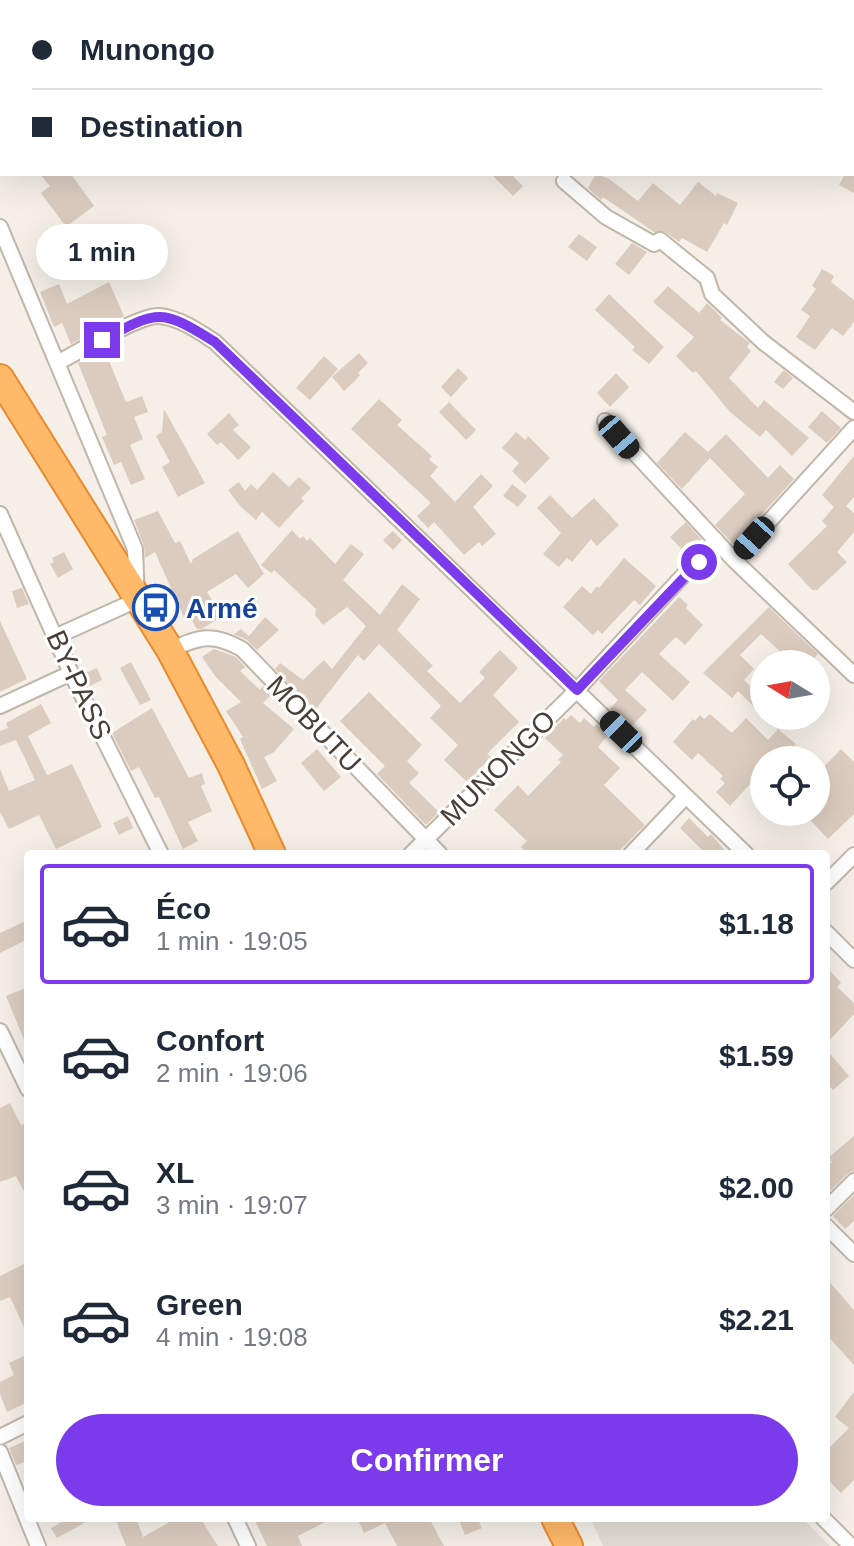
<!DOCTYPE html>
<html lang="fr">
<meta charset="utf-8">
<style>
:root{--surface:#fff;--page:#f6f6f7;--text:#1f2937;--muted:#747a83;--line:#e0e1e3;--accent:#7c3aed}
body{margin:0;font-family:Arial,sans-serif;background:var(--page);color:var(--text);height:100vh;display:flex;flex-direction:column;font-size:30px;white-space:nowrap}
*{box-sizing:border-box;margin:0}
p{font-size:26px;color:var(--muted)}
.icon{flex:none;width:44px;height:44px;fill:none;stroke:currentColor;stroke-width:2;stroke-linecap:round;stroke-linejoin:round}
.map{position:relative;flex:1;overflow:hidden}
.drawer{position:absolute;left:24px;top:850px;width:806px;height:672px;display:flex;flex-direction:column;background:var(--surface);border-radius:8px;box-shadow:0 8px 32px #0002}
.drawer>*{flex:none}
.hud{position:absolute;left:0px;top:0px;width:854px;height:176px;box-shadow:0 8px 32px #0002;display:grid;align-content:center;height:176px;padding:0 32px;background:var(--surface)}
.needle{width:52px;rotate:281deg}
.tools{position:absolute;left:750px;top:650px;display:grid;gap:16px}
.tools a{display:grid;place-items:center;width:80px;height:80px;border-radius:50%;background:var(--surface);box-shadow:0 8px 32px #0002;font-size:40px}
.end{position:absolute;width:36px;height:36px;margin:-18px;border:10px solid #7c3aed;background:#fff;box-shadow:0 0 0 4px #fff}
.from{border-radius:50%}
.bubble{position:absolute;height:56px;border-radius:28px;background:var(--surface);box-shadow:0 8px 32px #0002;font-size:26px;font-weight:700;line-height:56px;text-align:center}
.car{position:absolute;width:24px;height:48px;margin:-24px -12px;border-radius:10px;box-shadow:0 0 6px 2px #0007;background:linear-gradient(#222 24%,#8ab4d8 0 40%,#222 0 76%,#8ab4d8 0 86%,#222 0)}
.hud b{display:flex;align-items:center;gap:28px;height:76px;font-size:30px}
.hud b+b{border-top:2px solid var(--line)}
.hud i{width:20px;height:20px;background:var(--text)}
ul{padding:14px 0 0;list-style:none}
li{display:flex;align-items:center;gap:24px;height:120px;margin:0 16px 12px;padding:0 16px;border:4px solid transparent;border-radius:8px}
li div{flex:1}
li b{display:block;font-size:30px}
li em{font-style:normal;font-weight:700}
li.current{border-color:var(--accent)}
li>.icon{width:72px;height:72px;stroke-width:1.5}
.cta{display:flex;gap:16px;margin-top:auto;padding:16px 32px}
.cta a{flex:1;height:92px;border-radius:48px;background:var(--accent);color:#fff;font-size:32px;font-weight:700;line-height:92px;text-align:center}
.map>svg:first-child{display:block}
.industrial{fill:#e4ded9}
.building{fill:#dbccbf}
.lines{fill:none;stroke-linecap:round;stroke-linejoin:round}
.street-casing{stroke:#c1b6a9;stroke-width:18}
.highway-casing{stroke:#e98b2d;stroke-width:30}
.street{stroke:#fff;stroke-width:14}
.highway{stroke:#ffb969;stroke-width:26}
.route{stroke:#7c3aed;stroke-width:10}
.labels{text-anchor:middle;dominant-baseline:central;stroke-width:6;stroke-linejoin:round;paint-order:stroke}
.transit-label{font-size:28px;font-weight:bold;fill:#164399;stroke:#fff;text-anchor:start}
.street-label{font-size:28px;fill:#493f36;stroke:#fff}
</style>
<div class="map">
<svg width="854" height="1546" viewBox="0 0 854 1546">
<rect width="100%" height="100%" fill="#f5efe8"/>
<path class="industrial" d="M 590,1518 L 802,1518 L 830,1546 L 603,1546 Z"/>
<path class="building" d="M 854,159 L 854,193 L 839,185 L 845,174 L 852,174 Z
M 40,174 L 71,174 L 94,206 L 66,227 L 41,193 L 50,186 Z
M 491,174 L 511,174 L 523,186 L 513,196 Z
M 596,174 L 609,179 L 638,201 L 653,183 L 680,205 L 698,182 L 716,196 L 717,193 L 738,203 L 727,225 L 724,223 L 707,252 L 682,238 L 679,242 L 665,232 L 654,232 L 603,197 L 601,200 L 588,188 Z
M 141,228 L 150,236 L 142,245 L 133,236 Z
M 579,234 L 597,247 L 587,261 L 568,247 Z
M 632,243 L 647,252 L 629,275 L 615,264 Z
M 822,269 L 834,276 L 831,282 L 854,300 L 854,322 L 843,336 L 832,328 L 815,350 L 796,337 L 810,316 L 801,310 L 816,289 L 812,286 Z
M 109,282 L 124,316 L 71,344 L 62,323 L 54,327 L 40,292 L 59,284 L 67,304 Z
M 668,286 L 699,313 L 707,303 L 722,318 L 720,320 L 750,343 L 747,347 L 751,351 L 729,378 L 758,408 L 764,400 L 809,438 L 792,456 L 766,430 L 760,437 L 730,412 L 696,371 L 693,373 L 676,356 L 694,337 L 653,302 Z
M 609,294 L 664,347 L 649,364 L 632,350 L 635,347 L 595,310 Z
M 104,349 L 126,402 L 142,396 L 148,412 L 134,417 L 143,439 L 130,445 L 145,479 L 131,485 L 121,462 L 114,465 L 102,437 L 107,435 L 78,363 Z
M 359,353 L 368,363 L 358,373 L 360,375 L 355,381 L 344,391 L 332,377 Z
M 324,356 L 338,369 L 310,400 L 296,388 Z
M 458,368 L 468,378 L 451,397 L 441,387 Z
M 784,370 L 793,378 L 783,389 L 774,382 Z
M 616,373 L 629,387 L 610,407 L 597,393 Z
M 379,399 L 402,420 L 397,425 L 432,456 L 429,460 L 438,467 L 430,476 L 455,502 L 481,474 L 493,486 L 473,507 L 496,534 L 482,546 L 479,542 L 464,555 L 434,522 L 428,528 L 417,516 L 431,503 L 351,429 Z
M 449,402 L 476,430 L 466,440 L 439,412 Z
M 164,409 L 205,483 L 178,497 L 162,467 L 170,462 L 156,436 L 162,432 Z
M 822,411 L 841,428 L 827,443 L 808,427 Z
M 229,413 L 239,425 L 233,430 L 251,447 L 238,460 L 221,442 L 217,445 L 207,434 Z
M 516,432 L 525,440 L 528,436 L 550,458 L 525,484 L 512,471 L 519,463 L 502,448 Z
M 685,432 L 708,452 L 726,434 L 768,478 L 780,465 L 794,479 L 734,545 L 715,525 L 745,494 L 710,458 L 682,489 L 657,463 Z
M 854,456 L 854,497 L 846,506 L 854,513 L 854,532 L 837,552 L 847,562 L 817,590 L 812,590 L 788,564 L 827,526 L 822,521 L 834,507 L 822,495 Z
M 273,472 L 289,487 L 299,477 L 311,488 L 301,498 L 304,501 L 279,528 L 262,512 L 256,520 L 241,507 L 228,490 L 239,482 L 245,491 L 251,484 L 257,490 Z
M 512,484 L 527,496 L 518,507 L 503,496 Z
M 550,495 L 572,518 L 594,498 L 619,525 L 597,546 L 591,539 L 572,562 L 567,558 L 559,567 L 543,554 L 561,533 L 537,508 Z
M 158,511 L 175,543 L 180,541 L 191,564 L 193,559 L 238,531 L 264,574 L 248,588 L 236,574 L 207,592 L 222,616 L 202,629 L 197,629 L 190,618 L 185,620 L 155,552 L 145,558 L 144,546 L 134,520 Z
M 686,522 L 702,540 L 688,556 L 670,537 Z
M 292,530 L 300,539 L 303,536 L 307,541 L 310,538 L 335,564 L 351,544 L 364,554 L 343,580 L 380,615 L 402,584 L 420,599 L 397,630 L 433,666 L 427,671 L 460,703 L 485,678 L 479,672 L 500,650 L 518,668 L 493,695 L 519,722 L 487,754 L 491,757 L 467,782 L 444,760 L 458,745 L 430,718 L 441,706 L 379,644 L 364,661 L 358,655 L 315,710 L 275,669 L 280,663 L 303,680 L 324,660 L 332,669 L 366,626 L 347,607 L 323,625 L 315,615 L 316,609 L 274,570 L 271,573 L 261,565 Z
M 393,531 L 402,540 L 393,550 L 383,540 Z
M 64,552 L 73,569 L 58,578 L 50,564 L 54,562 L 52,558 Z
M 624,558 L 656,586 L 640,605 L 634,600 L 602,634 L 598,630 L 593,635 L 563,607 L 582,586 L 591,594 L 597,586 L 599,588 Z
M 22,588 L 29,604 L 17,608 L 12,591 Z
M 679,597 L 688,605 L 686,608 L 703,625 L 685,645 L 676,637 L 659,654 L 690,682 L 673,701 L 642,672 L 625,690 L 647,710 L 630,728 L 610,709 L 618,700 L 599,681 Z
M 769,607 L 818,654 L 809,664 L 794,664 L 761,634 L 740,655 L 754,669 L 744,680 L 764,700 L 757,710 L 738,691 L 732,698 L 703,673 Z
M 265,617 L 279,630 L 257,650 L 247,640 L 234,634 L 241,629 L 249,636 Z
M 0,621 L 27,679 L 0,692 Z
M 214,649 L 236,657 L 245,667 L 240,671 L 260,690 L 263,686 L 272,694 L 263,703 L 294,729 L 274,752 L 264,757 L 277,781 L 262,789 L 240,739 L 243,737 L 226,711 L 241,702 L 215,676 L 202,657 Z
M 131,662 L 151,700 L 140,705 L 120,668 Z
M 97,668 L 102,680 L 89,686 L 83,674 Z
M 369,692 L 422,745 L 407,761 L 419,773 L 409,783 L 439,812 L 426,825 L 377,774 L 385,766 L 340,721 Z
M 41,704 L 51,723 L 28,736 L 47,775 L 72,764 L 102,827 L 56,849 L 39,815 L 9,829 L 0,812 L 0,769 L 9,791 L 35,780 L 16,740 L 0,746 L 0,731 L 8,728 L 6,723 Z
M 152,708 L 189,778 L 202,773 L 205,784 L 201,786 L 212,811 L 188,822 L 198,841 L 183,849 L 159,797 L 155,798 L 139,767 L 131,771 L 112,733 Z
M 710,714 L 732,733 L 746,718 L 768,740 L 778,729 L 796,744 L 782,760 L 764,760 L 764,784 L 758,791 L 750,784 L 730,806 L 716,792 L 725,783 L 720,779 L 723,776 L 698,753 L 692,760 L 673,742 L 693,719 L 695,721 L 700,715 L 704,719 Z
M 571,715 L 580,723 L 584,718 L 594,727 L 597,724 L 608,735 L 598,747 L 620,768 L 604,785 L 645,825 L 616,854 L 529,854 L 521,847 L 527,841 L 494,810 L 518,785 L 528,796 L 561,762 L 558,760 L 563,755 L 545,738 L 564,718 L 566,720 Z
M 317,749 L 341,777 L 324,791 L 301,763 Z
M 841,749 L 854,762 L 854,814 L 828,839 L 803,812 L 816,812 L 816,775 Z
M 128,816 L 133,828 L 119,835 L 113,823 Z
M 689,818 L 708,837 L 711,834 L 728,854 L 706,854 L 680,828 Z
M 28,920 L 28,939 L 0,953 L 0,933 Z
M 826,966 L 841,983 L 837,987 L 854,1003 L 854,1014 L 826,1044 Z
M 28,987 L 28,1049 L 6,996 Z
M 826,1049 L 849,1076 L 833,1090 L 826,1082 Z
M 10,1103 L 21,1125 L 28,1122 L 28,1199 L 16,1176 L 0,1182 L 0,1108 Z
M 854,1136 L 854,1171 L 847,1174 L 826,1195 L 826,1167 L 832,1162 L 828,1158 Z
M 854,1195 L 854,1221 L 845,1229 L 833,1216 Z
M 28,1262 L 28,1336 L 10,1297 L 0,1301 L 0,1276 Z
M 826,1278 L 854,1310 L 854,1365 L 826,1334 Z
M 28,1354 L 28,1402 L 7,1412 L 0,1394 L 0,1382 L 14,1375 L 9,1363 Z
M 854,1392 L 854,1480 L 841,1493 L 826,1478 L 826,1451 L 849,1428 L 835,1417 Z
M 28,1440 L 28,1461 L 16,1465 L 9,1448 Z
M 69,1518 L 93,1518 L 57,1538 L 51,1528 Z
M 115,1518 L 136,1518 L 143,1537 L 168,1523 L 166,1518 L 200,1518 L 218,1546 L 126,1546 Z
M 254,1518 L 333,1518 L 298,1536 L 302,1546 L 267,1546 Z
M 357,1518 L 429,1518 L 444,1546 L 397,1546 L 385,1523 L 364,1533 Z
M 458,1518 L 477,1518 L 482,1528 L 465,1535 Z"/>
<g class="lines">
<defs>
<path id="street" d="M 171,0 L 173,2
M 31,2 L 33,0
M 0,26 L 2,24
M 564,181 L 606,217 L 654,244 L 660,240 L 707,278 L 712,294 L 763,342 L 854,412
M 0,227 L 135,549 L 137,600 L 57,636
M 57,363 C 78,352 139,315 159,316 C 180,318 198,331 215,342 L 746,854
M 605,421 L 734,560 L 854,675
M 0,514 L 71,673 L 161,854
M 734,560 L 854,428
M 170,650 C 200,637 212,632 242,649 L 440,854
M 0,706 L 71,673
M 411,854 L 577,690 L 716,540
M 631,854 L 686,796
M 826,883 L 854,855
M 826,932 L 854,960
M 0,1031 L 28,1089
M 826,1209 L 854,1181
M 826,1226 L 854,1254
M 0,1437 L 28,1423
M 0,1452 L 38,1546
M 235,1518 L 248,1546
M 823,1518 L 851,1546"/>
<path id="highway" d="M 0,378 L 170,650 L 231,765 L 272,854
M 555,1518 L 569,1546"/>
</defs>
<use href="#street" class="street-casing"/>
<use href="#highway" class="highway-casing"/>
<use href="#street" class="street"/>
<use href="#highway" class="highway"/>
</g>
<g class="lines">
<path class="route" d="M 102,340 C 158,311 159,307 215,342 L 577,690 L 699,562"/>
</g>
<defs>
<symbol id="bus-ring" viewBox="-11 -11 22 22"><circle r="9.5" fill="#fff" stroke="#1a4fb4" stroke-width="1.5"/><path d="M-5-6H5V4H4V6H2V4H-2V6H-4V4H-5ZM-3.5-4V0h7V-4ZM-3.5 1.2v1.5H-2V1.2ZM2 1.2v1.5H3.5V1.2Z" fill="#1a4fb4"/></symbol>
</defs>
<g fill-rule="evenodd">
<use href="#bus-ring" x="130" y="582" width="51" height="51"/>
</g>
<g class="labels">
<g class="transit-label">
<text x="186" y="608">Armé</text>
</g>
<g class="street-label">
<text transform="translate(79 685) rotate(65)">BY-PASS</text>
<text transform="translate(314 724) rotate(46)">MOBUTU</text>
<text transform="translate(498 768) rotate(-45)">MUNONGO</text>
</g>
</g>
</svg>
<div class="tools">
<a><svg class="needle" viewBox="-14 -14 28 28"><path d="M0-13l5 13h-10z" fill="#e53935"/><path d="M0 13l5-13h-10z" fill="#747a83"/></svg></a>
<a><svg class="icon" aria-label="locate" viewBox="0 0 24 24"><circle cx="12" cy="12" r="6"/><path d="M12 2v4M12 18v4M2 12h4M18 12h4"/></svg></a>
</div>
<i class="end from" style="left:699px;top:562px"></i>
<i class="end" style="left:102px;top:340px"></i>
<div class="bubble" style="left:36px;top:224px;width:132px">1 min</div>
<i class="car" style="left:619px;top:437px;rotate:139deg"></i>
<i class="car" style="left:754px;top:538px;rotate:222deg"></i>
<i class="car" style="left:621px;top:732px;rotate:314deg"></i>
<div class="hud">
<b><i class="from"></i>Munongo</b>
<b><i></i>Destination</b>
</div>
<section class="drawer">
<ul>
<li class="current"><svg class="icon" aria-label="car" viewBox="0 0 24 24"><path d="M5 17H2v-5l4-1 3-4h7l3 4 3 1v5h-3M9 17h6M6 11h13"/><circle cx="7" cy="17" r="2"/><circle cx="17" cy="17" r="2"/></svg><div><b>Éco</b><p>1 min · 19:05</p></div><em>$1.18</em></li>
<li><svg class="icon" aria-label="car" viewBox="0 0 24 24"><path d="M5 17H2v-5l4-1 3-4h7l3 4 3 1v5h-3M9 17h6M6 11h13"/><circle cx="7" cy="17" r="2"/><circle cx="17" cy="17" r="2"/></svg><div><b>Confort</b><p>2 min · 19:06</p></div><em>$1.59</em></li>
<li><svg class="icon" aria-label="car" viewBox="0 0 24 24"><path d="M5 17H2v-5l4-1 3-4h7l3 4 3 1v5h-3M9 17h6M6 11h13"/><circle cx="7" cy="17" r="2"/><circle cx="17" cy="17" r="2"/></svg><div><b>XL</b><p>3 min · 19:07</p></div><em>$2.00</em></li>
<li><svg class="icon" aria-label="car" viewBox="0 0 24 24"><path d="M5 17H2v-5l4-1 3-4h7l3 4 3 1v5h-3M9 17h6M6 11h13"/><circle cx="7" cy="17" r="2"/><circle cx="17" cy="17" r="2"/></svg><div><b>Green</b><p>4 min · 19:08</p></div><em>$2.21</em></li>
</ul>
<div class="cta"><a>Confirmer</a></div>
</section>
</div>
